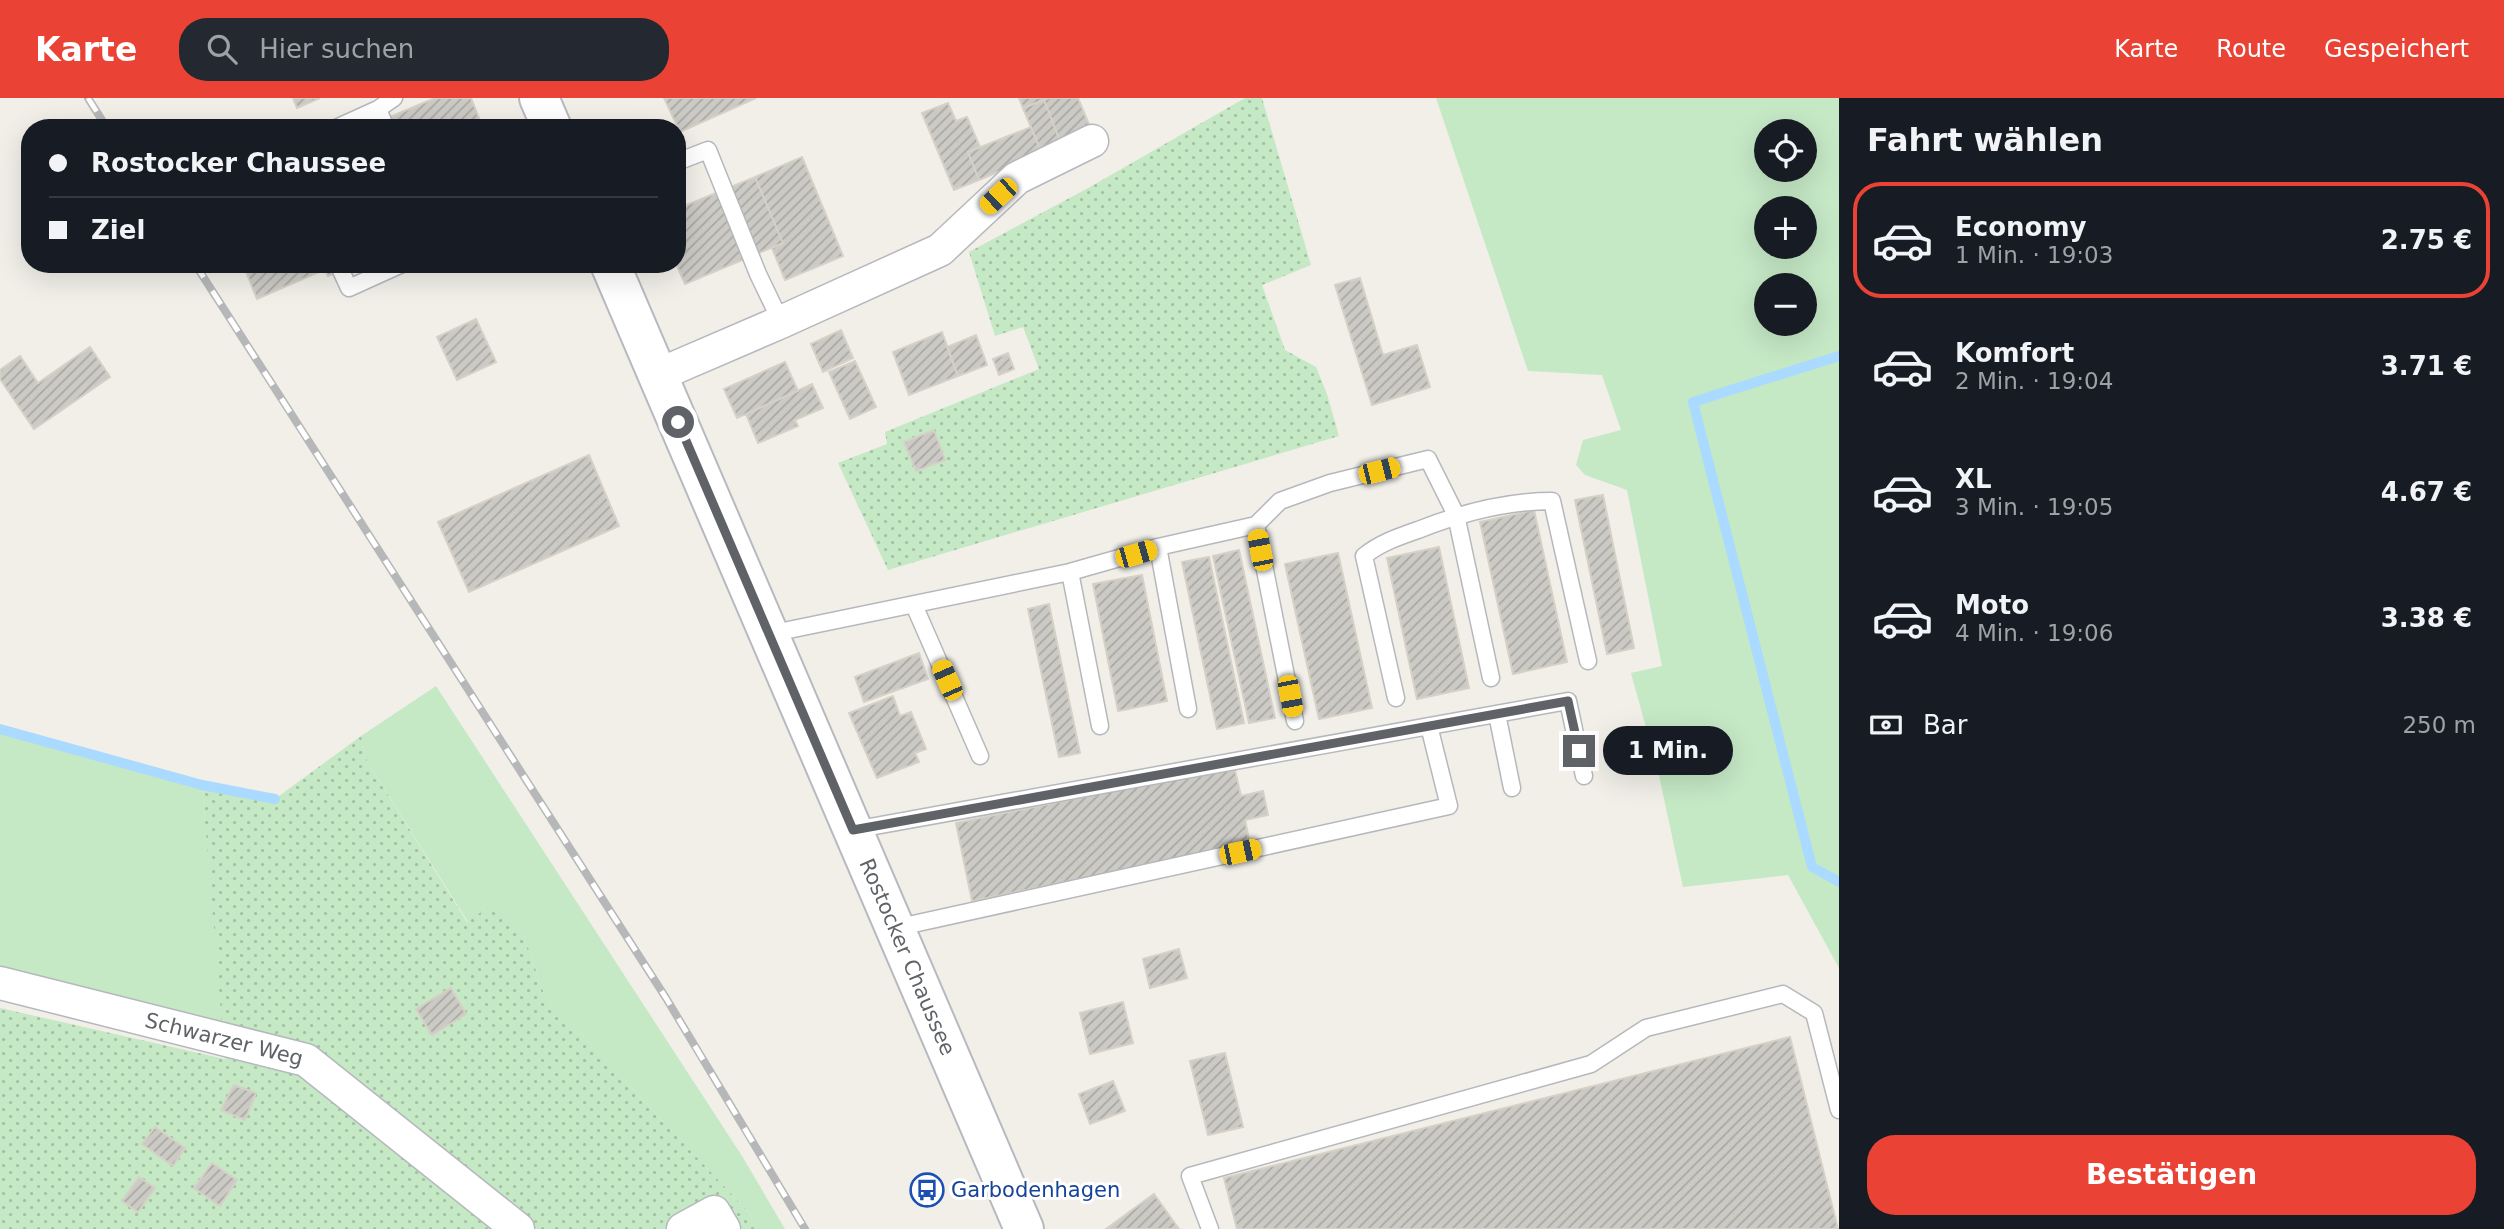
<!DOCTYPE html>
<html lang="de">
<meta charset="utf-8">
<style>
:root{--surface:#171b24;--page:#242831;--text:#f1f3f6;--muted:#9ea1a6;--line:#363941;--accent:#ea4335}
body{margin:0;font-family:"DejaVu Sans",sans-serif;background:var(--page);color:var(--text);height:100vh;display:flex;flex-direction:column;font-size:26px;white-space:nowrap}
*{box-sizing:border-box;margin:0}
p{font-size:23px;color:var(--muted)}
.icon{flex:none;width:38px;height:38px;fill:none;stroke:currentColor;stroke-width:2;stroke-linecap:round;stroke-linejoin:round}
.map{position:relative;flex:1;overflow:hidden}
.details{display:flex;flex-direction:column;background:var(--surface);width:665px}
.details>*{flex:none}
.guide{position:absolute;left:21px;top:21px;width:665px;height:154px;border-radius:28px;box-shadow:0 7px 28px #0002;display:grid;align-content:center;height:154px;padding:0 28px;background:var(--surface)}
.buttons{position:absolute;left:1754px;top:21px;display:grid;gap:14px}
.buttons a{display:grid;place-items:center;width:63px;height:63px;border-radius:50%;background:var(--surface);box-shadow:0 7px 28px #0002;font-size:35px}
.end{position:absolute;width:32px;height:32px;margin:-16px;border:9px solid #5f6368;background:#fff;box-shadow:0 0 0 4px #fff}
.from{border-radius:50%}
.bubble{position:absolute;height:49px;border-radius:24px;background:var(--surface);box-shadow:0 7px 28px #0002;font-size:23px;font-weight:600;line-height:49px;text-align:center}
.car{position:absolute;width:21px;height:42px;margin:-21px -10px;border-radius:9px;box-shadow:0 0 5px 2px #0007;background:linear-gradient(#f5c518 24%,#345 0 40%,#f5c518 0 76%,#345 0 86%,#f5c518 0)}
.guide b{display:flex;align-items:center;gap:24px;height:66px;font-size:26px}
.guide b+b{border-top:2px solid var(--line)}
.guide i{width:18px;height:18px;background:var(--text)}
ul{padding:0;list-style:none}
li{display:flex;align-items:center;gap:21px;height:116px;margin:0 14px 10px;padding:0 14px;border:4px solid transparent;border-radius:28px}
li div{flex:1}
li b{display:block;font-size:26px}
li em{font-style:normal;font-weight:600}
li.selected{border-color:var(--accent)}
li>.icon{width:63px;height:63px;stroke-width:1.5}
h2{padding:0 28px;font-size:32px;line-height:84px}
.pay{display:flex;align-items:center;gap:18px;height:77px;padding:0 28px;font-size:26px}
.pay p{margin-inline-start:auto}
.button{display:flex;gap:14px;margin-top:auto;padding:14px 28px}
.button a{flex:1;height:80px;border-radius:28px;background:var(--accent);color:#fff;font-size:28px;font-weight:600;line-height:80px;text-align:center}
header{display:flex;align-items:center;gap:42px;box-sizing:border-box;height:98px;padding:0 35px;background:var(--accent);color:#fff}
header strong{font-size:33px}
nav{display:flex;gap:38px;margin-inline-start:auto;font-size:24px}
.search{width:490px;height:63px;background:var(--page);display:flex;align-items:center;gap:18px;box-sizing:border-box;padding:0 24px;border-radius:28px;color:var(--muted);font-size:26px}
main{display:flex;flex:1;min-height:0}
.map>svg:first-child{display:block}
.grass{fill:#c5e8c5;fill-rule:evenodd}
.garden{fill:url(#garden-dots)}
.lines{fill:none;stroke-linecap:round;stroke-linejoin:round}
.stream{stroke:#aadaff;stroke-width:10}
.building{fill:url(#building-hatch);stroke:#d6d1c6;stroke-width:2}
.lane-casing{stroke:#b5b8bc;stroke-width:19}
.street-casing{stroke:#b5b8bc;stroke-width:35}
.secondary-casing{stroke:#b6babf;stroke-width:42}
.lane{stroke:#fff;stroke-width:16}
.street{stroke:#fff;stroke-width:32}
.secondary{stroke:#fff;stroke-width:38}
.rail-casing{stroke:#b6b7b8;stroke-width:8}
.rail{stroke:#fff;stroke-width:5;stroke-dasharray:16;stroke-linecap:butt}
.route{stroke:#5f6368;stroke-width:9}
.labels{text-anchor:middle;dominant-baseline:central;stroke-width:6;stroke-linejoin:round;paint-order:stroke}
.street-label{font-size:21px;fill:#5f6368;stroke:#fff}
.transit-label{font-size:21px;fill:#164399;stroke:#fff;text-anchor:start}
</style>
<header>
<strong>Karte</strong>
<div class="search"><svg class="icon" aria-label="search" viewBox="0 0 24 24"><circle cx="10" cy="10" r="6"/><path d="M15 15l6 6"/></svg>Hier suchen</div>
<nav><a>Karte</a><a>Route</a><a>Gespeichert</a></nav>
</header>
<main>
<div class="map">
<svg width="1839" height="1131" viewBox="0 0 1839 1131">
<defs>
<pattern id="garden-dots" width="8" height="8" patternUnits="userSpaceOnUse" patternTransform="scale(1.75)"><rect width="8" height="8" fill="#c5e8c5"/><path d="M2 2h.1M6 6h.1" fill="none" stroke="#a3c0a4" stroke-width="1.8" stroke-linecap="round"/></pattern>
<pattern id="building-hatch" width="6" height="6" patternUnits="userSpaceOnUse" patternTransform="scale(1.75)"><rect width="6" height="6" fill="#cccac5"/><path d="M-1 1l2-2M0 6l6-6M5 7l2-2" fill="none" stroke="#a9a8a4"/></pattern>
</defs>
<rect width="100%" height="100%" fill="#f1efe8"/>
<path class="grass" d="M 1436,0 L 1839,0 L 1839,870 L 1788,777 L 1683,789 L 1658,673 L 1631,575 L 1662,568 L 1627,392 L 1585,377 L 1576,367 L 1583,342 L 1621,332 L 1602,277 L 1528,273 ZM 1804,33 L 1804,72 L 1766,72 L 1766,33 ZM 1766,110 L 1804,110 L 1804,149 L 1766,149 ZM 1766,187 L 1804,187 L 1804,226 L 1766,226 ZM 1699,330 L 1700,330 L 1803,736 L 1799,730 L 1698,340 Z
M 436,588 L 742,1058 L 785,1131 L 755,1131 L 750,1116 L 544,896 L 523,835 L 494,806 L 468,824 L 367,663 L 361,638 Z
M 0,631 L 202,687 L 223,926 L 0,881 Z"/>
<path class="garden" d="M 1245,0 L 1262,0 L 1311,167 L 1262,187 L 1285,252 L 1316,269 L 1327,296 L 1339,338 L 888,472 L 838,365 L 887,346 L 885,334 L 1039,271 L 1023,229 L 995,238 L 969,154 L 1090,89 Z
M 361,638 L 367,663 L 467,824 L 494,805 L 523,835 L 544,896 L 750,1116 L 755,1131 L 0,1131 L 0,910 L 225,961 L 202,687 L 275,701 Z"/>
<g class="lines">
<path class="stream" d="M 1839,258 L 1693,304 L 1812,769 L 1839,784
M 0,631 L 202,687 L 275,701"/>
</g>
<path class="building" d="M 293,0 L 320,0 L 297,10 Z
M 435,0 L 471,0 L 483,30 L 364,30 Z
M 664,0 L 756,0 L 680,34 Z
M 1019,0 L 1049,0 L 1023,10 Z
M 1049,0 L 1078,0 L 1093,36 L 1062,48 L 1044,2 Z
M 1044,2 L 1062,48 L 1042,56 L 1023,10 Z
M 948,5 L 956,23 L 967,19 L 980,49 L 968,54 L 979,82 L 954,92 L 922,15 Z
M 1031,29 L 1042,56 L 979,82 L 968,54 Z
M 802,59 L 843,158 L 785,182 L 772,150 L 783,145 L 755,79 Z
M 755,79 L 783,145 L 685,186 L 676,166 L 677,111 Z
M 243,166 L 316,166 L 319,174 L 257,201 Z
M 322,166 L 356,166 L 328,178 Z
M 1360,180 L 1383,257 L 1417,247 L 1430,289 L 1372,307 L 1335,187 Z
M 476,221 L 496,264 L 457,282 L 437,239 Z
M 841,232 L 853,260 L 823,274 L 811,246 Z
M 942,234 L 958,278 L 909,297 L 893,254 Z
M 976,237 L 987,267 L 958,278 L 947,249 Z
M 90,249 L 110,279 L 34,331 L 0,281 L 0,272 L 20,258 L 38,285 Z
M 1008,255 L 1014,271 L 999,277 L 993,261 Z
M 855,263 L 876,309 L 850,321 L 829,274 Z
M 785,264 L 798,293 L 737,320 L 724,291 Z
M 812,286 L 823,310 L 795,322 L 798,328 L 758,345 L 746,316 Z
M 934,332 L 945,362 L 916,373 L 904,344 Z
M 589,357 L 619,428 L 469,494 L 438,424 Z
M 1603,397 L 1634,550 L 1607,556 L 1575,402 Z
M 1534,412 L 1567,564 L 1513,576 L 1480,424 Z
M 1439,449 L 1469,590 L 1417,601 L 1387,460 Z
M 1239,452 L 1275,620 L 1249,625 L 1213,458 Z
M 1338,455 L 1372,610 L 1319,621 L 1285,466 Z
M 1209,459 L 1244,625 L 1217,631 L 1182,464 Z
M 1142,477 L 1167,603 L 1118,613 L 1093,486 Z
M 1049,506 L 1080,655 L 1059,659 L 1028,511 Z
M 919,555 L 928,581 L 864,604 L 855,579 Z
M 893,598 L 900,618 L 911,614 L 926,651 L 915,655 L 919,664 L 877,680 L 849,615 Z
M 1234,668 L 1241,698 L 1263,693 L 1268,717 L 1245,722 L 1250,746 L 972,803 L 956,725 Z
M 1179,851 L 1187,880 L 1150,890 L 1143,861 Z
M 451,890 L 466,916 L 432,937 L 416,911 Z
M 1123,904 L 1133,945 L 1090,956 L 1080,915 Z
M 1790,939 L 1838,1131 L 1237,1131 L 1224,1080 Z
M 1225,955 L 1243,1029 L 1208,1037 L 1190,963 Z
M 1113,983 L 1125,1013 L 1090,1026 L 1079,996 Z
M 234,987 L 256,995 L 245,1022 L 221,1012 Z
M 155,1029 L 185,1050 L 173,1068 L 142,1046 Z
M 212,1065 L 237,1082 L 220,1108 L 194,1090 Z
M 139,1079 L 155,1090 L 138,1114 L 122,1103 Z
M 1154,1096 L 1179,1131 L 1106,1131 Z"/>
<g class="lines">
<defs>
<path id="lane" d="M 336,30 L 378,11
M 386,30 L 378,11 L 394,0
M 677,64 L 708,52 L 758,176 L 781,224
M 338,166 L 349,190 L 402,166
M 1256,427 L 1295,623
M 1158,449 L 1188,611
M 1070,474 L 1100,628
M 914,507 L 980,658
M 769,536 L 1070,474 L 1158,449 L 1256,427 L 1280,403 L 1330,385 L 1428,361 L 1456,417 L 1491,580
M 1396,600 L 1364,458 C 1380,445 1398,439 1418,432 C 1461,415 1505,403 1552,403 L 1588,563
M 1497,616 L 1512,690
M 853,732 L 1568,603 L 1584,678
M 895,830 L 1449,708 L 1429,628
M 1210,1131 L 1190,1078 L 1591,966 L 1646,930 L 1783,896 L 1814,915 L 1839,1012"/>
<g id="street">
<path d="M 658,277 L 781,224 L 940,152 L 1017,80 L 1092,43"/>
<path id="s1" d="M 0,885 L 306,962 L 518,1131"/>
<path d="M 683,1131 L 714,1114 L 724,1131"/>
</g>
<g id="secondary">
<path d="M 539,0 L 552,30"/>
<path id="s2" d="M 610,166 L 1024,1131"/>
</g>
</defs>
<use href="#lane" class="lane-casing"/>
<use href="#street" class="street-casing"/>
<use href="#secondary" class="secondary-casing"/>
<use href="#lane" class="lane"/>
<use href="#street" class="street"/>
<use href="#secondary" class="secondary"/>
<defs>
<path id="rail" d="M 88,0 L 107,30
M 195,166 L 666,900 L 805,1131"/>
</defs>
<use href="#rail" class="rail-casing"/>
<use href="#rail" class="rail"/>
</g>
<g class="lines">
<path class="route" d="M 678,324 L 853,732 L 1568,603 L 1579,653"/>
</g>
<defs>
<symbol id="bus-ring" viewBox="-11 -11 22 22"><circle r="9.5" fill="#fff" stroke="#1a4fb4" stroke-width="1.5"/><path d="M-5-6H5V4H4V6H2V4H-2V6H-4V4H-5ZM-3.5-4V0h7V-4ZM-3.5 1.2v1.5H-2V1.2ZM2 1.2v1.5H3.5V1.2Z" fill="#1a4fb4"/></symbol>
</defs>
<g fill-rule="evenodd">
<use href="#bus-ring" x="908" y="1073" width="38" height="38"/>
</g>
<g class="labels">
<g class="street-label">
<text stroke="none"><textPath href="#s2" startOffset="754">Rostocker Chaussee</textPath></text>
<text stroke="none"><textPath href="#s1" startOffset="231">Schwarzer Weg</textPath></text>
</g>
<g class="transit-label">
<text x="951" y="1092">Garbodenhagen</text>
</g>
</g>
</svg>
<div class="buttons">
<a><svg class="icon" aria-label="locate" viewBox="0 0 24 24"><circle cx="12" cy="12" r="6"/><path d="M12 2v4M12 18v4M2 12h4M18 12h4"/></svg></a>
<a>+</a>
<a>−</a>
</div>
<i class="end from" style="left:678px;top:324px"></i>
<i class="end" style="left:1579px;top:653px"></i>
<div class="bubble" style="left:1603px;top:628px;width:130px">1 Min.</div>
<i class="car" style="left:998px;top:98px;rotate:227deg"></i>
<i class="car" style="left:1379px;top:373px;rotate:76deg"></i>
<i class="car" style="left:1260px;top:452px;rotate:349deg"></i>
<i class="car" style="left:1136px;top:456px;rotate:74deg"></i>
<i class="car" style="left:947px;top:582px;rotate:336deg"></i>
<i class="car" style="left:1290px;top:598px;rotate:169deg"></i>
<i class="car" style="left:1240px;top:754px;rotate:78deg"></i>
<div class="guide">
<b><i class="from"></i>Rostocker Chaussee</b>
<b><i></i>Ziel</b>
</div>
</div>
<section class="details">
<h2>Fahrt wählen</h2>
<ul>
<li class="selected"><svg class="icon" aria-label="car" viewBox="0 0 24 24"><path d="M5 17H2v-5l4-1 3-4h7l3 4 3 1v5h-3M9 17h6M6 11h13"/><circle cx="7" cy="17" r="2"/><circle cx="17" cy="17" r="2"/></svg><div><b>Economy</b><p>1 Min. · 19:03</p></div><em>2.75 €</em></li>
<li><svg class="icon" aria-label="car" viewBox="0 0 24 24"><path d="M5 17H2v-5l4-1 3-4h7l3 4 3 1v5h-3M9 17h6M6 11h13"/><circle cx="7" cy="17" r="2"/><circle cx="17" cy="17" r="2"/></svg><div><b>Komfort</b><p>2 Min. · 19:04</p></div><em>3.71 €</em></li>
<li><svg class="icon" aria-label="car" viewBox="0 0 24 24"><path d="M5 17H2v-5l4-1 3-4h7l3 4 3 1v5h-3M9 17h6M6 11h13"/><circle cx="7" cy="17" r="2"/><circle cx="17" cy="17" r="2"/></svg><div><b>XL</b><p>3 Min. · 19:05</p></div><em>4.67 €</em></li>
<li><svg class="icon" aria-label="car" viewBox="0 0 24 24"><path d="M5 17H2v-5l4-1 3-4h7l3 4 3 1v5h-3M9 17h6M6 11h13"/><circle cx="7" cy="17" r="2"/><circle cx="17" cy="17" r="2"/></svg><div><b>Moto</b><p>4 Min. · 19:06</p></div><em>3.38 €</em></li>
</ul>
<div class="pay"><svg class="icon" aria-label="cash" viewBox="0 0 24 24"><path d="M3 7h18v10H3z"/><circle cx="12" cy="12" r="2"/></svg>Bar<p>250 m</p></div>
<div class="button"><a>Bestätigen</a></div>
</section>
</main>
